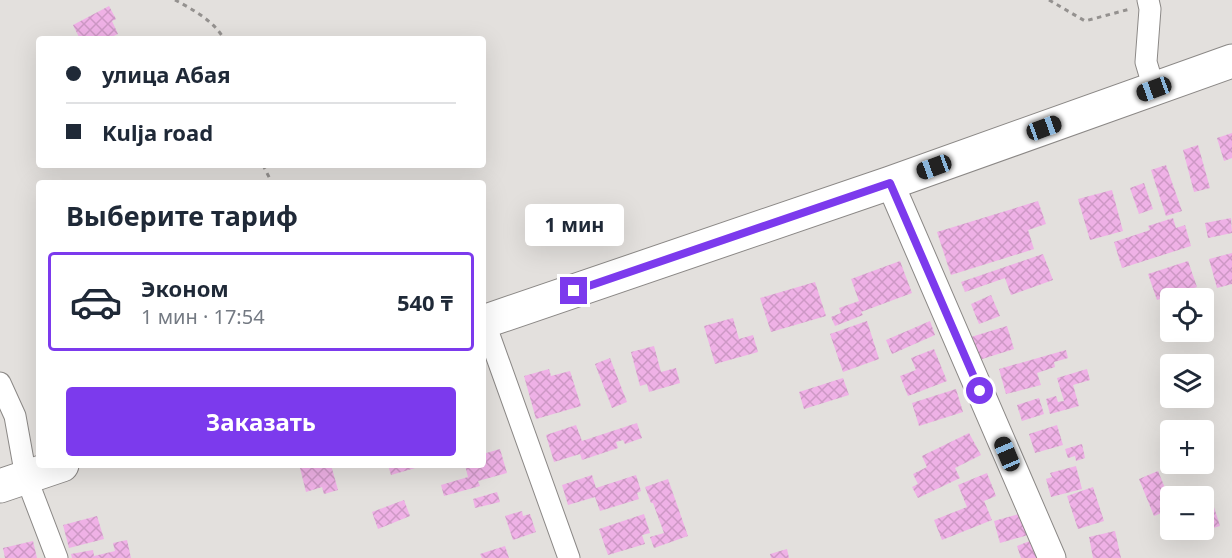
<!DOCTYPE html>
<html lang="ru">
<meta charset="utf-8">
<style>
:root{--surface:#fff;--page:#f2f2f3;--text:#1f2937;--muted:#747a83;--line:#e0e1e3;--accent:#7c3aed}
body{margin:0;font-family:"Noto Sans",sans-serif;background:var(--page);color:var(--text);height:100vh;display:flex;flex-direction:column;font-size:22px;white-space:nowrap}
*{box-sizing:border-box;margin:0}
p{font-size:20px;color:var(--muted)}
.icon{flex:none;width:33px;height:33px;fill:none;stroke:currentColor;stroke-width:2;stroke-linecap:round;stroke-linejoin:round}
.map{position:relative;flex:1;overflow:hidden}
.side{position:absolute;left:36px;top:180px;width:450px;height:288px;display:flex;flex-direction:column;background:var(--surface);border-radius:6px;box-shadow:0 6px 24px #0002}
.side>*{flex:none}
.top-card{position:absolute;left:36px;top:36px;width:450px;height:132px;border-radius:6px;box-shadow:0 6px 24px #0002;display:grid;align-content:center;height:132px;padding:0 30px;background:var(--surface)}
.controls{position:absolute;left:1160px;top:288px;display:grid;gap:12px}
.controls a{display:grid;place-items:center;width:54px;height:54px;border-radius:6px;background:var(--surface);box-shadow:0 6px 24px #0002;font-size:30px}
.end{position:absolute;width:27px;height:27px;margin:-14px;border:8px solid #7c3aed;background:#fff;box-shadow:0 0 0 3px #fff}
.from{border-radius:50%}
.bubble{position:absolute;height:42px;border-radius:6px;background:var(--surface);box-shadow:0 6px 24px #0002;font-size:20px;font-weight:700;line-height:42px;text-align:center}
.car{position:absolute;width:18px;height:36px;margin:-18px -9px;border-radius:8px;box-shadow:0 0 4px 2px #0007;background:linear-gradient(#222 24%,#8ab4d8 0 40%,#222 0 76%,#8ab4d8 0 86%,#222 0)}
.top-card b{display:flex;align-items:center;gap:21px;height:57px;font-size:22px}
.top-card b+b{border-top:2px solid var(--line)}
.top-card i{width:15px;height:15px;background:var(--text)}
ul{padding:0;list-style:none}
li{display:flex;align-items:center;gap:18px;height:99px;margin:0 12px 9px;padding:0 18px;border:3px solid transparent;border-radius:6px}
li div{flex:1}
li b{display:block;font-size:22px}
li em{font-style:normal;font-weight:700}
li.on{border-color:var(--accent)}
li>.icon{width:54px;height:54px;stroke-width:1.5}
h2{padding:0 30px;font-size:27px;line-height:72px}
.button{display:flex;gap:12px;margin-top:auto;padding:12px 30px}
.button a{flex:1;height:69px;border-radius:6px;background:var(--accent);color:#fff;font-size:24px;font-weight:700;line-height:69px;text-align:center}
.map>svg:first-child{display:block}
.building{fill:url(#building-cross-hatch)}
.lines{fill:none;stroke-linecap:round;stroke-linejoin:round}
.minor-casing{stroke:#8b8886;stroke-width:23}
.tertiary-casing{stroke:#8b8886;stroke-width:29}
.primary-casing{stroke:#8b8886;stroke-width:35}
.path{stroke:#94918f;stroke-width:3;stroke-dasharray:4.5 4.5;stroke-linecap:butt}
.minor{stroke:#fff;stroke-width:21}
.tertiary{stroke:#fff;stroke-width:27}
.primary{stroke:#fff;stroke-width:33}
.route{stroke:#7c3aed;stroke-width:8}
</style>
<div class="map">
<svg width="1232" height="558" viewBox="0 0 1232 558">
<defs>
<pattern id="building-cross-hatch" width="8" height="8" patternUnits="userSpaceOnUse" patternTransform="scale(1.5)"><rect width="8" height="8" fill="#efb1e6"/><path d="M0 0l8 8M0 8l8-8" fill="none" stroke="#cd98c5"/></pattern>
</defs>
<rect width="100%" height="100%" fill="#e3e0dd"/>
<path class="building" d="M 109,6 L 116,19 L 112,21 L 118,34 L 107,39 L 80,39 L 73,25 Z
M 1232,133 L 1232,158 L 1224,161 L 1217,138 Z
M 1198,145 L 1210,188 L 1194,192 L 1183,150 Z
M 1166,165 L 1182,211 L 1166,216 L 1151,170 Z
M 1144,183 L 1153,209 L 1139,214 L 1130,188 Z
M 1112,190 L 1123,231 L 1090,240 L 1078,199 Z
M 1038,201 L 1046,224 L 1028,230 L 1034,249 L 951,275 L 937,232 Z
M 1173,218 L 1176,228 L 1185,225 L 1191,246 L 1122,268 L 1114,242 L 1150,230 L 1148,226 Z
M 1231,218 L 1232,233 L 1208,238 L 1205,223 Z
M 1232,253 L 1232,284 L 1217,288 L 1209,259 Z
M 1043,254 L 1053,280 L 1011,295 L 1005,278 L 965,292 L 961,282 Z
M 900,261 L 912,293 L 861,312 L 863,315 L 835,326 L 831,317 L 841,313 L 839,308 L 859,301 L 851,279 Z
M 1188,261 L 1197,287 L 1157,300 L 1148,274 Z
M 815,282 L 826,316 L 771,332 L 760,298 Z
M 991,295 L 1000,316 L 979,324 L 971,304 Z
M 733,318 L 739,339 L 753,335 L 758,352 L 715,364 L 704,326 Z
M 867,321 L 879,359 L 843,372 L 830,334 Z
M 930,321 L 935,335 L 892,354 L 886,340 Z
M 1007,326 L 1014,349 L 979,360 L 971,337 Z
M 654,346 L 661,372 L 676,368 L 680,383 L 649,392 L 647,384 L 640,386 L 631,352 Z
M 934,349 L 947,381 L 908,396 L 900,376 L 916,370 L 911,358 Z
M 1066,350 L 1068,358 L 1054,362 L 1055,367 L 1037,373 L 1041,385 L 1006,394 L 999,369 Z
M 610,358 L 627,402 L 612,408 L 595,364 Z
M 549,369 L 551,376 L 570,371 L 581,406 L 536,419 L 524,376 Z
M 1087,369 L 1090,380 L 1073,385 L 1079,406 L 1050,414 L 1046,399 L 1056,396 L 1058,402 L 1064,401 L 1057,378 Z
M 843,378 L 849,395 L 804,409 L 799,392 Z
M 956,389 L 963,412 L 919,426 L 912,403 Z
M 1039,398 L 1044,414 L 1022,421 L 1017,405 Z
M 637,423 L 642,438 L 625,444 L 623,440 L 616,442 L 618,448 L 582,460 L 580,454 L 554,462 L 546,435 L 576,425 L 582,441 Z
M 1057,425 L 1063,445 L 1035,453 L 1029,434 Z
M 969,433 L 981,455 L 955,468 L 960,478 L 918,498 L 912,487 L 918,484 L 913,474 L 927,467 L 922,456 Z
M 1082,444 L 1085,458 L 1076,461 L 1075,456 L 1068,458 L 1065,449 Z
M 500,449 L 507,473 L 478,481 L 480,486 L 444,496 L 441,485 L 468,477 L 465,465 L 483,465 L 483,454 Z
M 313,465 L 331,465 L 338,490 L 324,494 L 322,487 L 306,492 L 300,468 Z
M 388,465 L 422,465 L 422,466 L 391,475 Z
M 1076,466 L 1082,489 L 1051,497 L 1046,479 L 1052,477 L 1050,473 Z
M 1158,471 L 1170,500 L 1170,510 L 1154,516 L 1139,479 Z
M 987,473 L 996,496 L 984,501 L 992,520 L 942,540 L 934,520 L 967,507 L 958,485 Z
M 592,475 L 596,488 L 636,475 L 641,491 L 637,493 L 639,499 L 600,511 L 595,497 L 568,505 L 562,485 Z
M 668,479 L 688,536 L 654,548 L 650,537 L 664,533 L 653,503 L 651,503 L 645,487 Z
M 1093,487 L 1104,521 L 1078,529 L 1067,496 Z
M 497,492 L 500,502 L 475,508 L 473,499 Z
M 404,500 L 410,516 L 378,529 L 372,512 Z
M 1213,504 L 1220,526 L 1190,535 L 1188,530 L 1203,530 L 1203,507 Z
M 522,511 L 523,516 L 530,514 L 536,532 L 513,540 L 505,516 Z
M 1022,513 L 1028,535 L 1000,543 L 994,521 Z
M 644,514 L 650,533 L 642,535 L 645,544 L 608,555 L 599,529 Z
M 97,516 L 104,539 L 69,548 L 63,525 Z
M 1115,531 L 1121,558 L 1093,558 L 1089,537 Z
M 1040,537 L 1039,558 L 1021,558 L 1017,546 Z
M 127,540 L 131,558 L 72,558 L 71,554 L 93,550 L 94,556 L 115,551 L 113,543 Z
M 33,541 L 37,558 L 5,558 L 3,548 Z
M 505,546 L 509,558 L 482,558 L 480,554 Z
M 787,549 L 789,558 L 771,558 L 770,554 Z"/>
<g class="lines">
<defs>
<path id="minor" d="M 1148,0 L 1150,9 L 1146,62 L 1154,89
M 484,321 L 569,558
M 0,383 L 15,416 L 26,477 L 57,558"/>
<path id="tertiary" d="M 890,183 L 1052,558"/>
<path id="primary" d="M 483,322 L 890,183 L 1232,61
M 0,486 L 62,465"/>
</defs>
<use href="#minor" class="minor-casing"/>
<use href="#tertiary" class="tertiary-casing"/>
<use href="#primary" class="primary-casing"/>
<path class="path" d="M 175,0 C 192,9 214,21 224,39
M 1049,0 L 1085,21 L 1130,9
M 263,165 L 272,183"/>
<use href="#minor" class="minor"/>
<use href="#tertiary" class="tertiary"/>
<use href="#primary" class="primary"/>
</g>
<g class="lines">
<path class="route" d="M 574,291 L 890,183 L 980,391"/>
</g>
</svg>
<div class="controls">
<a><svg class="icon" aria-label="locate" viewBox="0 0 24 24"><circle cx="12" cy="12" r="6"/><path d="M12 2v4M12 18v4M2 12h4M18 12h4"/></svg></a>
<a><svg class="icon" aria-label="layers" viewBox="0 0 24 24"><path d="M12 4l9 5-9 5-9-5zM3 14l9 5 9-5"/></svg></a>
<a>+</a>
<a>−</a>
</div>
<i class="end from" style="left:980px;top:391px"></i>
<i class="end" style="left:574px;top:291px"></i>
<div class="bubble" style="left:525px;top:204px;width:99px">1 мин</div>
<i class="car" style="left:1154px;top:89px;rotate:250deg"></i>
<i class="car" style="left:1044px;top:128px;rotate:70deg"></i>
<i class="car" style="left:934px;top:167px;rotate:250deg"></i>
<i class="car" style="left:1007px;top:454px;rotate:337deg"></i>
<div class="top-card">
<b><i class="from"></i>улица Абая</b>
<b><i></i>Kulja road</b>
</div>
<section class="side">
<h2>Выберите тариф</h2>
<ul>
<li class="on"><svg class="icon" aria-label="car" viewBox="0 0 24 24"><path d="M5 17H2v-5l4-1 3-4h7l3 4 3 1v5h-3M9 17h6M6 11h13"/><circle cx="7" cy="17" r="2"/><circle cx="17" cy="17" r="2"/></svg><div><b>Эконом</b><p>1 мин · 17:54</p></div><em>540 ₸</em></li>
</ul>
<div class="button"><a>Заказать</a></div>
</section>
</div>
